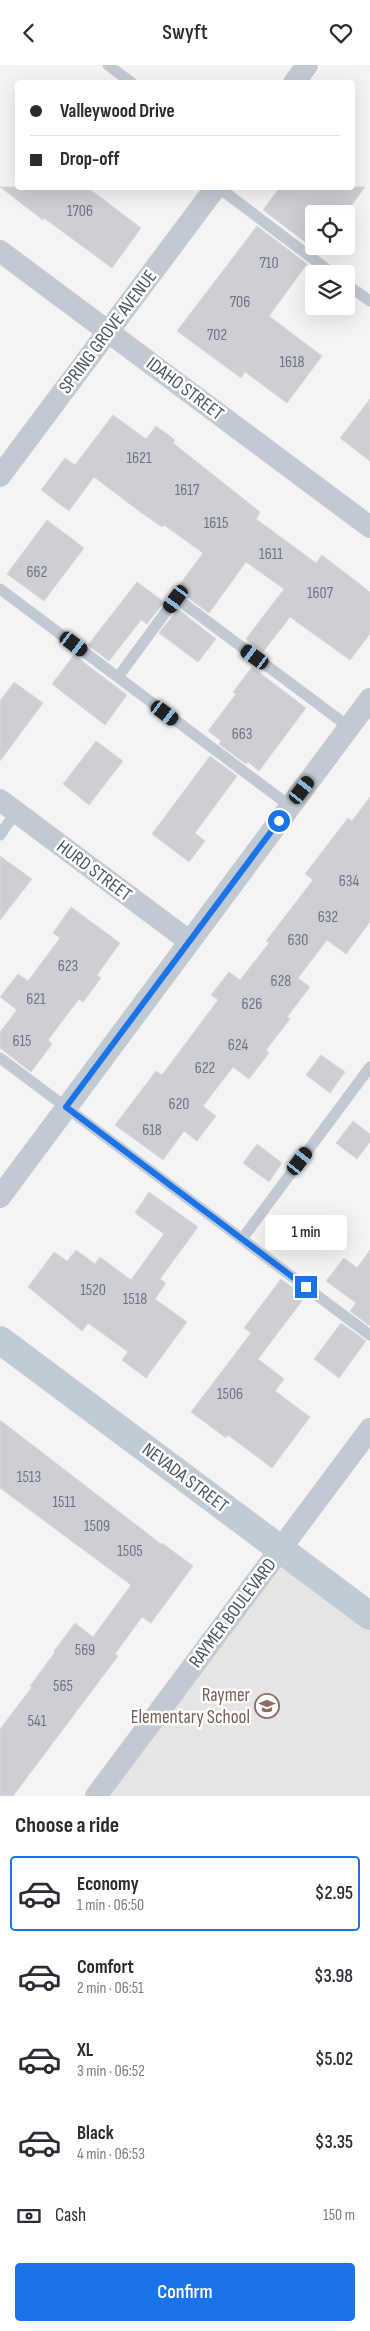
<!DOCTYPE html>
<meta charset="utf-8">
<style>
:root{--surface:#fff;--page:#f2f2f3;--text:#2b2b33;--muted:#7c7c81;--line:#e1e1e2;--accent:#1a73e8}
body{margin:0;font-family:"Sofia Sans Condensed",sans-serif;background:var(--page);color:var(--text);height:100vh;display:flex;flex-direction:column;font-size:19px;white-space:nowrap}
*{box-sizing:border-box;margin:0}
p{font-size:16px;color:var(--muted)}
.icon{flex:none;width:28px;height:28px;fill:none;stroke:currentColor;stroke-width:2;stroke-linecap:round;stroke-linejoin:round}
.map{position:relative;height:1731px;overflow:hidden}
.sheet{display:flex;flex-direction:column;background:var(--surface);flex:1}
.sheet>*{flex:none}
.top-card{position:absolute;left:15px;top:15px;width:340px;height:110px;border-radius:5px;box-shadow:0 5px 20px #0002;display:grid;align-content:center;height:110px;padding:0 15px;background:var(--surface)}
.fabs{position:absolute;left:305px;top:140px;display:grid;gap:10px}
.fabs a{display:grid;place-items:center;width:50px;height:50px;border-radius:5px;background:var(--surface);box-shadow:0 5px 20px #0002;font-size:25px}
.end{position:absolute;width:22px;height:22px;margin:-11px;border:6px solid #1a73e8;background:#fff;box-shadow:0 0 0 2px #fff}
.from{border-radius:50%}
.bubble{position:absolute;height:35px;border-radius:5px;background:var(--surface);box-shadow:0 5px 20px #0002;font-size:16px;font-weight:600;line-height:35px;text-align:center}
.car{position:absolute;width:15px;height:30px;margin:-15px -8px;border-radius:6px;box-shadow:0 0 4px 1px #0007;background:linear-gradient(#222 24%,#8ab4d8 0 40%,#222 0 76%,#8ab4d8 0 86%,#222 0)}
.top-card b{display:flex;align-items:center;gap:18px;height:48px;font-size:19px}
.top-card b+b{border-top:1px solid var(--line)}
.top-card i{width:12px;height:12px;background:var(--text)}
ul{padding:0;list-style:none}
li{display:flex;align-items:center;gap:15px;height:75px;margin:0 10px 8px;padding:0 5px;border:2px solid transparent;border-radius:5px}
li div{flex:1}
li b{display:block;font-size:19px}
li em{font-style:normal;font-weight:600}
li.current{border-color:var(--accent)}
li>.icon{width:45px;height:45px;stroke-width:1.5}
h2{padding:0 15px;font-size:22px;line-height:60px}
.pay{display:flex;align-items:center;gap:12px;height:55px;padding:0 15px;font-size:19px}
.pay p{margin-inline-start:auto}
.cta{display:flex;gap:10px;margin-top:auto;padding:10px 15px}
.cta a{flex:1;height:58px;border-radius:5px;background:var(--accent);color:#fff;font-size:20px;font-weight:600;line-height:58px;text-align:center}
header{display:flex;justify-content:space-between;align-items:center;height:65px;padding:0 15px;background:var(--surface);font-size:22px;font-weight:600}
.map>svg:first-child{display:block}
.education{fill:#e6e4e5}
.building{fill:#cdcfd5;stroke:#d7d9de}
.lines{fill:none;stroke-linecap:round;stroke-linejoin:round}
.lane{stroke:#c1cad2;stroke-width:11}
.street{stroke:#c1cad2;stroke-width:22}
.secondary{stroke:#c1cbd6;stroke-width:28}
.route{stroke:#1a73e8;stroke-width:6}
.labels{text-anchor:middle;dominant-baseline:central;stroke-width:5;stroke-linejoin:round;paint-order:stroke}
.number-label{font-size:16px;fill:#6b747e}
.street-label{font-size:19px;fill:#4a5661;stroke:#fff}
.education-label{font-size:19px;fill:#785e54;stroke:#fff;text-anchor:end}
</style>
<header><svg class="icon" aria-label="back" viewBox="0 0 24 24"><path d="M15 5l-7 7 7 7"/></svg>Swyft<svg class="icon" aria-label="heart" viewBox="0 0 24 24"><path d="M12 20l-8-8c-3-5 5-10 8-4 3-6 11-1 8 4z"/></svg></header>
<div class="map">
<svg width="370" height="1731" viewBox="0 0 370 1731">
<rect width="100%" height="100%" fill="#f5f3f3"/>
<path class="education" d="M 281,1484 L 370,1551 L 370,1731 L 96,1731 Z"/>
<path class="building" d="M 0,122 L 87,122 L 141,163 L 112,203 L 44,153 L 43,155 Z
M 280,122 L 365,122 L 345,149 L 314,149 L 314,181 L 326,181 L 321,189 L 263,145 Z
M 257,161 L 307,199 L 269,251 L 322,291 L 287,338 L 245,307 L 241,313 L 177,266 Z
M 370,334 L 370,396 L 340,373 Z
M 113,350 L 146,374 L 156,361 L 175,375 L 173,378 L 260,447 L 256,454 L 316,498 L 322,490 L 370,527 L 370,569 L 350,595 L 290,552 L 263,587 L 246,574 L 284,524 L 246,497 L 209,548 L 180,527 L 175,526 L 203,488 L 164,460 L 162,462 L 139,446 L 94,412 L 69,446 L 41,425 L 65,393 L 75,400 Z
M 47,455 L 84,483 L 44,536 L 7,509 Z
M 137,517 L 164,537 L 147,559 L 141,555 L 109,596 L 88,580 Z
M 178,544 L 216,574 L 198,597 L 159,568 Z
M 74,590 L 127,630 L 105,660 L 52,619 Z
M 252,602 L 306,643 L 259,706 L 248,697 L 246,699 L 219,679 L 221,676 L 208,666 L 236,629 L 233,627 Z
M 14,617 L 43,638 L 0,696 L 0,636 Z
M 96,676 L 123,696 L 89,740 L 63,719 Z
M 210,691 L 237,711 L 195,768 L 205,776 L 189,797 L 152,769 Z
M 370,732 L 370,857 L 346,889 L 327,875 L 298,913 L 310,922 L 287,952 L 290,954 L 266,985 L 269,988 L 249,1014 L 233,1002 L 203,1041 L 216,1051 L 197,1076 L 184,1066 L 163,1095 L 115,1060 L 156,1006 L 162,1010 L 218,935 L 211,930 L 229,907 L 240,915 L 269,878 L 266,876 L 313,815 L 305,809 L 348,753 L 352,756 Z
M 0,791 L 32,814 L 0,855 Z
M 71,842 L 120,878 L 97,910 L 101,913 L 83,937 L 79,934 L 48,975 L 52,979 L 31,1007 L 0,983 L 0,967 L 17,945 L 0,932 L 18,909 L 28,916 L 60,873 L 53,868 Z
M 321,990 L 345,1007 L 330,1028 L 306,1010 Z
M 353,1056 L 370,1069 L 370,1077 L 357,1094 L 336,1078 Z
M 257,1079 L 282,1098 L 269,1117 L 243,1098 Z
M 149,1127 L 198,1162 L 160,1214 L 166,1218 L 155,1234 L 187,1257 L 146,1313 L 122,1295 L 128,1287 L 88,1258 L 82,1266 L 28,1222 L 54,1187 L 67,1196 L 76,1185 L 95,1199 L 100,1192 L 131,1215 L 164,1169 L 135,1148 Z
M 370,1185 L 370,1261 L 350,1246 L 356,1238 L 326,1216 L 344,1193 L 357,1203 Z
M 281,1214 L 305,1232 L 258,1294 L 284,1314 L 275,1326 L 310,1352 L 272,1403 L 228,1370 L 226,1373 L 191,1347 L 251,1268 L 244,1263 Z
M 341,1258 L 366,1276 L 339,1313 L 314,1294 Z
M 0,1355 L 161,1479 L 162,1478 L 193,1501 L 151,1558 L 142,1552 L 115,1589 L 118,1591 L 13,1731 L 0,1731 L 0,1664 L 32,1622 L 30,1621 L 55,1587 L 54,1586 L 75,1558 L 93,1572 L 131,1520 L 0,1423 Z"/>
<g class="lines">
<path class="lane" d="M 108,0 L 132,18
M 218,122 L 333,209
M 346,219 L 370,236
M 0,524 L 290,741
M 118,612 L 176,533 L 349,662
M 0,770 L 16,747
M 0,993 L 370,1270
M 242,1174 L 370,1002"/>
<path class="street" d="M 294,18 L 307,0
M 0,186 L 370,462
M 0,411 L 216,122
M 0,735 L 189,876
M 0,1132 L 370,634
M 96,1731 L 370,1364"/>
<path class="secondary" d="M 0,1275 L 370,1551"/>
</g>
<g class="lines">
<path class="route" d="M 279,756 L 66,1042 L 306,1222"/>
</g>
<defs>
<symbol id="school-ring" viewBox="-11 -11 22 22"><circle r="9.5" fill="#fff" stroke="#8d6e63" stroke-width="1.5"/><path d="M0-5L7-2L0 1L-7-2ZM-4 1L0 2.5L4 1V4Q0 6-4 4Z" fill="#8d6e63"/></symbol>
</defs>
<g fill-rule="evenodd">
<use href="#school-ring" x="253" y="1627" width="28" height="28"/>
</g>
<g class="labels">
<g class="number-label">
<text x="80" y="146">1706</text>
<text x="269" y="198">710</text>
<text x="240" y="237">706</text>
<text x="217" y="270">702</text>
<text x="292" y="297">1618</text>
<text x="139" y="393">1621</text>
<text x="187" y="425">1617</text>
<text x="216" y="458">1615</text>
<text x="271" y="489">1611</text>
<text x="37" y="507">662</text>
<text x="320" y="528">1607</text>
<text x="242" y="669">663</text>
<text x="349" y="816">634</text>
<text x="328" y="852">632</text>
<text x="298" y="875">630</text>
<text x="68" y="901">623</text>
<text x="281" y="916">628</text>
<text x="36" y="934">621</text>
<text x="252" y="939">626</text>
<text x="22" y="976">615</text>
<text x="238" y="980">624</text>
<text x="205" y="1003">622</text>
<text x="179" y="1039">620</text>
<text x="152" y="1065">618</text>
<text x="93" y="1225">1520</text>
<text x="135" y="1234">1518</text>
<text x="230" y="1329">1506</text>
<text x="29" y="1412">1513</text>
<text x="64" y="1437">1511</text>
<text x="97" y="1461">1509</text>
<text x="130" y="1486">1505</text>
<text x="85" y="1585">569</text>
<text x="63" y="1621">565</text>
<text x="37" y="1656">541</text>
</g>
<g class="street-label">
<text transform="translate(108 267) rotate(-53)">SPRING GROVE AVENUE</text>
<text transform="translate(185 324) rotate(37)">IDAHO STREET</text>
<text transform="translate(94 806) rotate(37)">HURD STREET</text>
<text transform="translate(185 1413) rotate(37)">NEVADA STREET</text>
<text transform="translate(233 1548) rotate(-53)">RAYMER BOULEVARD</text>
</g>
<g class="education-label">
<text x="250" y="1630">Raymer<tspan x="250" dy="22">Elementary School</tspan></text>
</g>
</g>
</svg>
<div class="fabs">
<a><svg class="icon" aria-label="locate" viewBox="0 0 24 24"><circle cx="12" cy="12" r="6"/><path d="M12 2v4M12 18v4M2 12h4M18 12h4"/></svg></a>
<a><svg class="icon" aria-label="layers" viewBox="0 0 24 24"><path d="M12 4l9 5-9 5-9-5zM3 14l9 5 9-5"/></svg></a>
</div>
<i class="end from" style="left:279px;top:756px"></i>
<i class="end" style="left:306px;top:1222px"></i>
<div class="bubble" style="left:265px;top:1150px;width:82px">1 min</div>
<i class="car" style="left:176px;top:534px;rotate:216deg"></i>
<i class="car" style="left:74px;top:579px;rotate:127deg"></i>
<i class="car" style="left:255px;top:592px;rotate:306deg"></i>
<i class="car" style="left:165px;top:648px;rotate:127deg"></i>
<i class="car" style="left:302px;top:725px;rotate:37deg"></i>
<i class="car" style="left:300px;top:1096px;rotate:37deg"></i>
<div class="top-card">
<b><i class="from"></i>Valleywood Drive</b>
<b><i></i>Drop-off</b>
</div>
</div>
<section class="sheet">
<h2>Choose a ride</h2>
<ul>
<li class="current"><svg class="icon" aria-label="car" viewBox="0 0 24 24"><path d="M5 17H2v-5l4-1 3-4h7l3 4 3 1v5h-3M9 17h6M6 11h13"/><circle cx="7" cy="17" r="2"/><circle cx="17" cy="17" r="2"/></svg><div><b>Economy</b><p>1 min · 06:50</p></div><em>$2.95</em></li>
<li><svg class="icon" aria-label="car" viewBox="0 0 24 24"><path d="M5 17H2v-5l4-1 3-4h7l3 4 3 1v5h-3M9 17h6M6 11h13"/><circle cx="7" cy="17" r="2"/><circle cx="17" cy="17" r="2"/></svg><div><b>Comfort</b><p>2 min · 06:51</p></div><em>$3.98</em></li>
<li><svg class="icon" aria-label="car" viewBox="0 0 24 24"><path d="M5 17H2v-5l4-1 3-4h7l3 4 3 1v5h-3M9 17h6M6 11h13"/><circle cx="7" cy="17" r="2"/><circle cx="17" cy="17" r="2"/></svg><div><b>XL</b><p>3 min · 06:52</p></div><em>$5.02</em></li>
<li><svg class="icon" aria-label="car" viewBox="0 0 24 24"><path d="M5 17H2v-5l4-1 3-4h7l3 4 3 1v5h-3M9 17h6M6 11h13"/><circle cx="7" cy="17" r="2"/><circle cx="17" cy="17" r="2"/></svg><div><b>Black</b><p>4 min · 06:53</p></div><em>$3.35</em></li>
</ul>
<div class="pay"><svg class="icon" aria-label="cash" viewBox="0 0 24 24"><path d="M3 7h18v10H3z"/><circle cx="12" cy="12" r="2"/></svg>Cash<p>150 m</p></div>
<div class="cta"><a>Confirm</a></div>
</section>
